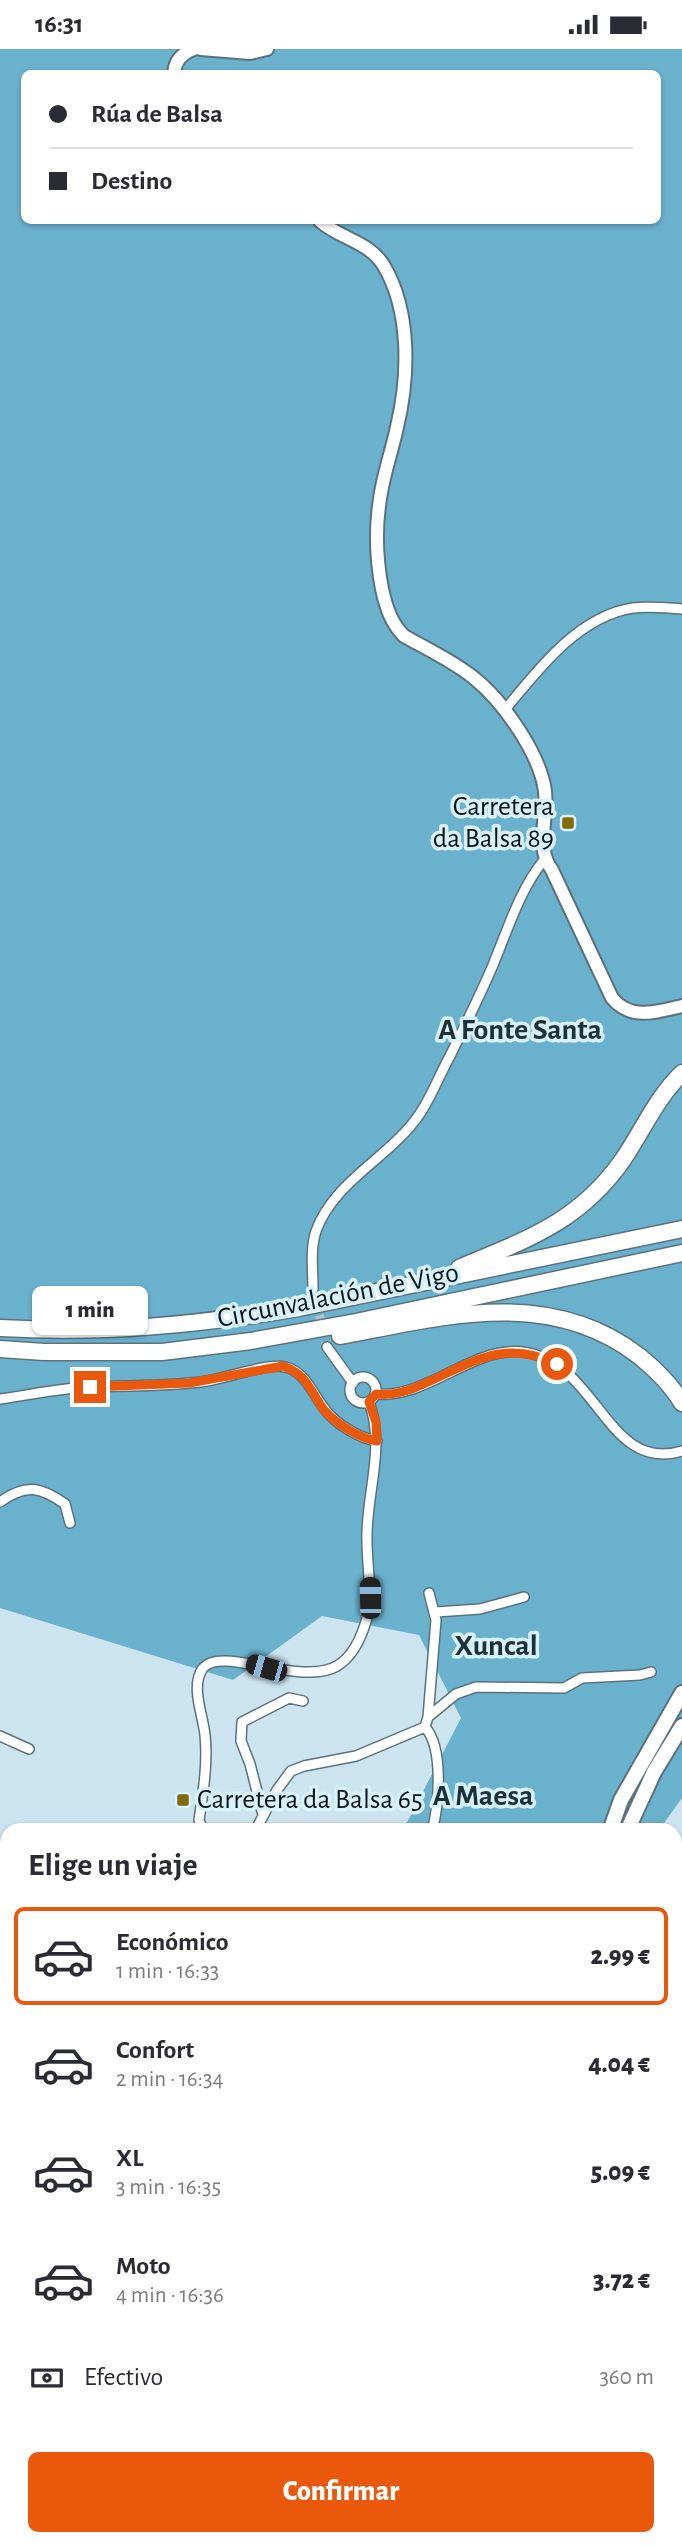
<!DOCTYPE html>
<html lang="es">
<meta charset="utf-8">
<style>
:root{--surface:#fff;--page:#f2f2f3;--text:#2b2b33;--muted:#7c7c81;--line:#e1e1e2;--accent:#ea580c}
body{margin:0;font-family:"Alegreya Sans",sans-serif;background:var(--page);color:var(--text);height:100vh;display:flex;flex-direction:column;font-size:26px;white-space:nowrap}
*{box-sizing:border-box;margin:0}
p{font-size:23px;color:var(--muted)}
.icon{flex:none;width:38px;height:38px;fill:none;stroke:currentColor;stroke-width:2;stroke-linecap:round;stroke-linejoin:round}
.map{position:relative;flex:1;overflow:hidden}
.side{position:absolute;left:0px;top:1774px;width:682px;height:723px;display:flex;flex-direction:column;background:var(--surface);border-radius:21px 21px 0 0;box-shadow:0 2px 5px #0004}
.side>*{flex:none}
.top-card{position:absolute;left:21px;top:21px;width:640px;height:154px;border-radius:10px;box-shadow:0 2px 5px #0004;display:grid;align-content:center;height:154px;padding:0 28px;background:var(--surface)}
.end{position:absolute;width:32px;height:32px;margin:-16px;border:9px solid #ea580c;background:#fff;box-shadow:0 0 0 4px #fff}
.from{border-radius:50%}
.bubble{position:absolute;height:49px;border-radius:10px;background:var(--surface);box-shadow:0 2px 5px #0004;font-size:23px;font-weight:800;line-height:49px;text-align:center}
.car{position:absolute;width:21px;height:42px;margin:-21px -10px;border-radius:9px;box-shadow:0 0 5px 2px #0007;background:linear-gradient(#222 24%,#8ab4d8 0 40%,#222 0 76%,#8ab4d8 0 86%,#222 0)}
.top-card b{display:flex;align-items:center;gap:24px;height:66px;font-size:26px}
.top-card b+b{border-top:2px solid var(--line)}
.top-card i{width:18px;height:18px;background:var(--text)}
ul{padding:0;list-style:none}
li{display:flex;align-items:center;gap:21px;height:98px;margin:0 14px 10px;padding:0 14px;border:4px solid transparent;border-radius:10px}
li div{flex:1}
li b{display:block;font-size:26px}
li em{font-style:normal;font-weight:800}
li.selected{border-color:var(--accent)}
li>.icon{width:63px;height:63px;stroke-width:1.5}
h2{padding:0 28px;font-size:32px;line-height:84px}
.pay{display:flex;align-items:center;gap:18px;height:77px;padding:0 28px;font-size:26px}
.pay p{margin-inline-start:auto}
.cta{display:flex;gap:14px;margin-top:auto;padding:14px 28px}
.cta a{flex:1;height:80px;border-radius:10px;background:var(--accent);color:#fff;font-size:28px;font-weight:800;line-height:80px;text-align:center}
.status{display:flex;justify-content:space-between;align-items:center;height:49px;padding:0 35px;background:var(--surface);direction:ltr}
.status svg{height:19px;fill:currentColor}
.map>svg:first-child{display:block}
.forest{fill:#6ab1ce;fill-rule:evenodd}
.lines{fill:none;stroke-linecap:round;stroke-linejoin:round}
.street-tunnel{stroke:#aec5d0;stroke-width:9;stroke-dasharray:9 4.5;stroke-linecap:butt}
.primary-tunnel{stroke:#aec5d0;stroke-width:14;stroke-dasharray:14 7;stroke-linecap:butt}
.street-casing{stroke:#5b727d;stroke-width:12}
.secondary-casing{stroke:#5b727d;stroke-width:16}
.primary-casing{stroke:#5b727d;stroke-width:18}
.highway-casing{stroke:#5b727d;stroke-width:19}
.street{stroke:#fff;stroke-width:9}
.secondary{stroke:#fff;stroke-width:12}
.primary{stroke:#fff;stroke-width:14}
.highway{stroke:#fff;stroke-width:16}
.route{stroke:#ea580c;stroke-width:9}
.poi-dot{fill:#826a03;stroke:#d8f2fd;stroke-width:2.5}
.labels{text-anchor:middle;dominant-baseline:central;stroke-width:7;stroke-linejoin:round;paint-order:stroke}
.poi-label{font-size:28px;fill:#0c1519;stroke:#d8f2fd;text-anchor:end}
.street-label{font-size:28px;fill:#0c1519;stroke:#d8f2fd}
.neighbourhood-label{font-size:30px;font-weight:bold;fill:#1c313a;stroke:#d8f2fd}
</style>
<div class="status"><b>16:31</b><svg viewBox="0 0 49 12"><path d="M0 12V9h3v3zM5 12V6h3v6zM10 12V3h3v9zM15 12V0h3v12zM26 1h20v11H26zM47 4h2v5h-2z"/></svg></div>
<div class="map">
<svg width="682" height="2497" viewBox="0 0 682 2497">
<rect width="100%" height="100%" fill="#cbe4f0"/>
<path class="forest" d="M 0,0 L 682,0 L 682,1749 L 659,1781 L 403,1781 L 461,1669 L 419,1586 L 322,1567 L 233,1631 L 0,1559 ZM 24,24 L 658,24 L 658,172 L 24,172 Z"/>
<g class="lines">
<path class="street-tunnel" d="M 313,1240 L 327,1298"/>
<path class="primary-tunnel" d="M 676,2179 L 682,2194
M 676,2230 L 682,2239"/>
<defs>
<path id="street" d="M 504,662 C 537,622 578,567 633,559 C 649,557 666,559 682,560
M 313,1240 C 313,1221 310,1200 316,1182 C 335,1130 392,1108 421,1063 C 432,1046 440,1025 450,1007 C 465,976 480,947 493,916 C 508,880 520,840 544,811
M 327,1298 L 353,1334
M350 1341a13 13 0 1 1 26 0a13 13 0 1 1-26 0Z
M 375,1345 C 433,1351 481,1285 539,1307 C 600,1329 612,1423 682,1402
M 0,1350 C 30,1346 59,1339 90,1338 C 129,1336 168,1338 207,1332 C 226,1329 268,1314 285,1318 C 306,1323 312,1344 324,1359 C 335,1375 359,1389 377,1392
M 0,1453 C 26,1434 41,1438 65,1455 L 70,1474
M 436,1563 L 480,1560 L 524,1548
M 428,1668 L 436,1571 L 429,1544
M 0,1687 L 29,1700
M 263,1766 L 250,1715 L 241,1692 L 242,1673 L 289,1649 L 303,1652
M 203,1782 L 199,1771 C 203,1743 208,1715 205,1686 C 203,1666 190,1637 203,1619 C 221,1596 301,1638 337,1617 C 354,1607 362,1587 367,1569 C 373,1541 366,1512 367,1484 C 368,1439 385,1396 369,1353
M 255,1782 L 277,1741 L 291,1722 L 304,1717 L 356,1707 L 425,1678
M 432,1782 C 439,1756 444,1699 425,1678 L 428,1668 L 456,1645 L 476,1638 L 564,1639 L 582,1629 L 640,1626 L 651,1623
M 0,1861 L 7,1865
M 676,1887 L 682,1885
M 0,1905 L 7,1905
M 676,1997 L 682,2010
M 0,2072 L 7,2065
M 0,2352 L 7,2355
M 676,2372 L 682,2375
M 676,2453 L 682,2459
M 455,2490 L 483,2497
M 162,2495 L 166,2490
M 236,2497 L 241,2490
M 364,2497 L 374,2490"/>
<path id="secondary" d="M 201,0 L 250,4 L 267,0
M 174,24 C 175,12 182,4 194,0
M 320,172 C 340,190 369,192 384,217 C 411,263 409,328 397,378 C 392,402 383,426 380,450 C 375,481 376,509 382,540 C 386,558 391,574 404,587 C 427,600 453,612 474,629 C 503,652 540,705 545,742 C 548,768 535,799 552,821 L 612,949 C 631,972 657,963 682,957
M 676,2202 L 682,2196
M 0,2496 L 47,2497 L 68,2490"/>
<path id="primary" d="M 610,1782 L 621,1751 L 682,1644
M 627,1782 L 654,1723 L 682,1677"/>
<path id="highway" d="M 459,1219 C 525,1191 578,1174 622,1112 C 642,1083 656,1049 682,1024
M 0,1279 C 103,1285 197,1276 299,1259 L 682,1180
M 340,1287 C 442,1268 548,1237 639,1307 C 655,1320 671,1335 682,1354
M 0,1300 L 44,1303 L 162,1303 L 251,1292 L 356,1273 L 682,1204"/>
</defs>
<use href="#street" class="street-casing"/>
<use href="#secondary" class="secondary-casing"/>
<use href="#primary" class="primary-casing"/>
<use href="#highway" class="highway-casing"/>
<use href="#street" class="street"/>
<use href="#secondary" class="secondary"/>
<use href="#primary" class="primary"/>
<use href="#highway" class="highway"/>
</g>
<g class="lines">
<path class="route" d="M 90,1338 L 189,1334 L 283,1317 C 309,1327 309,1341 324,1361 C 336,1375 359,1389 377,1392 L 376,1373 L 369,1353 L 376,1345 C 395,1347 411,1341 428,1333 C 474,1312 507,1290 557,1315"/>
</g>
<g class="poi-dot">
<rect x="561" y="767" width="14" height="14" rx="3.5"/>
<rect x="176" y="1744" width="14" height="14" rx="3.5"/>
</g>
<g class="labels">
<g class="poi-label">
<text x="554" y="758">Carretera<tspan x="554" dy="32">da Balsa 89</tspan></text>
<text x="197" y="1751" text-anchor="start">Carretera da Balsa 65</text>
</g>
<g class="street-label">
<text transform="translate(338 1247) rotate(-11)">Circunvalación de Vigo</text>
</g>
<g class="neighbourhood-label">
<text x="520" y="981">A Fonte Santa</text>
<text x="496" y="1597">Xuncal</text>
<text x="483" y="1747">A Maesa</text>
</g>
</g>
</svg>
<i class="end from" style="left:557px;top:1315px"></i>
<i class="end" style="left:90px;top:1338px"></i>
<div class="bubble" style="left:32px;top:1237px;width:116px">1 min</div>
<i class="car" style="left:370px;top:1549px;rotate:359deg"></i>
<i class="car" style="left:266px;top:1619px;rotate:286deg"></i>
<div class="top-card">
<b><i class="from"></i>Rúa de Balsa</b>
<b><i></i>Destino</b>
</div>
<section class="side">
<h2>Elige un viaje</h2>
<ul>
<li class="selected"><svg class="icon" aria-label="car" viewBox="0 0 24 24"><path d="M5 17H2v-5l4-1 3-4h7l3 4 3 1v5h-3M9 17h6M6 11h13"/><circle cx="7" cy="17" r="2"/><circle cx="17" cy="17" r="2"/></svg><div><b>Económico</b><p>1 min · 16:33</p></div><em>2.99 €</em></li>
<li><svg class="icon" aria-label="car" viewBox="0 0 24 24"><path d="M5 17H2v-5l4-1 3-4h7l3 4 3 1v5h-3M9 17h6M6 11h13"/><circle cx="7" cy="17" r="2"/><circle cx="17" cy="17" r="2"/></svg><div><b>Confort</b><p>2 min · 16:34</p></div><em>4.04 €</em></li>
<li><svg class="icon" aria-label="car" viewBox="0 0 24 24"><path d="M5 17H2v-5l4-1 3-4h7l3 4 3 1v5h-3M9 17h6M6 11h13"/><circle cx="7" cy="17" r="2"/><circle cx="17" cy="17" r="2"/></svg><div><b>XL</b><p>3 min · 16:35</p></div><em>5.09 €</em></li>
<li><svg class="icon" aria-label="car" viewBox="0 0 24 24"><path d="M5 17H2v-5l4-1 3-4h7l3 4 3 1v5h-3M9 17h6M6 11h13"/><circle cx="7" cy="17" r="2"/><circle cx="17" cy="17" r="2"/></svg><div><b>Moto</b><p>4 min · 16:36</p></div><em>3.72 €</em></li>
</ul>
<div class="pay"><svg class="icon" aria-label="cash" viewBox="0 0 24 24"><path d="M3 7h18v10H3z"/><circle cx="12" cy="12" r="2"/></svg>Efectivo<p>360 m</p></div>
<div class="cta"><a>Confirmar</a></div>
</section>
</div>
